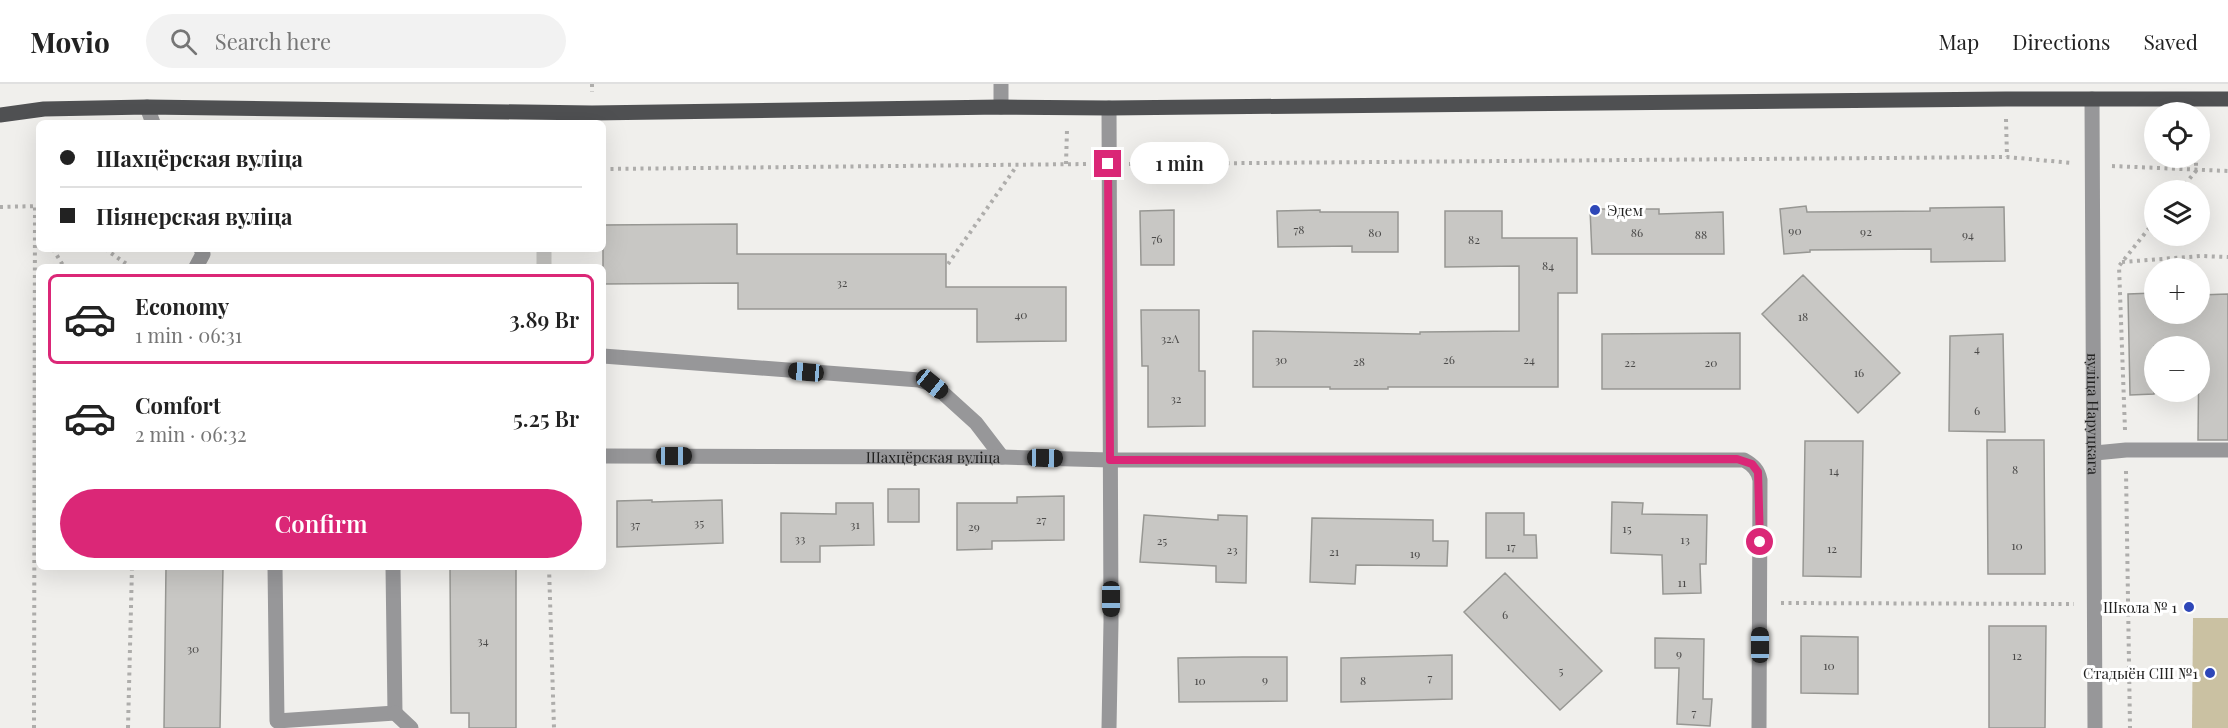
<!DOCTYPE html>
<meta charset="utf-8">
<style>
:root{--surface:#fff;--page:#f2f2f2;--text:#222;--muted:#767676;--line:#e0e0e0;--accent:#db2777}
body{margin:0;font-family:"Playfair Display",serif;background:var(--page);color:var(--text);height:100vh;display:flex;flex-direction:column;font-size:22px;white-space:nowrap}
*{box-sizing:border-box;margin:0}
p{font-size:20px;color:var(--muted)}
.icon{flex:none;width:33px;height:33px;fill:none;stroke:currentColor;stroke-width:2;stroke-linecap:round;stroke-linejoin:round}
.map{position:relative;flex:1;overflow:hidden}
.sheet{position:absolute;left:36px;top:180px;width:570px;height:306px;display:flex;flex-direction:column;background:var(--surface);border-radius:9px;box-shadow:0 6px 24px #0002}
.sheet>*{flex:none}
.top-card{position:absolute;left:36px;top:36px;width:570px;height:132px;border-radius:9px;box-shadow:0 6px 24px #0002;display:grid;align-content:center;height:132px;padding:0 24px;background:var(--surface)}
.buttons{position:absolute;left:2144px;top:18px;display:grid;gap:12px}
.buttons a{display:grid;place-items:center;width:66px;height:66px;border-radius:50%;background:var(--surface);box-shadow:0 6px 24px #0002;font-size:30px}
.end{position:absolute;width:27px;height:27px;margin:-14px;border:8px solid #db2777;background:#fff;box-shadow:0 0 0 3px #fff}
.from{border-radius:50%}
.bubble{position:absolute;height:42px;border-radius:21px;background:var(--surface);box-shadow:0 6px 24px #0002;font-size:20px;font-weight:600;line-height:42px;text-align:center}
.car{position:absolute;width:18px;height:36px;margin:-18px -9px;border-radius:8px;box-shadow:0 0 4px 2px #0007;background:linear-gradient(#222 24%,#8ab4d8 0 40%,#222 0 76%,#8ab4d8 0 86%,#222 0)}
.top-card b{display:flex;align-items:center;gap:21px;height:57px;font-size:22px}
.top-card b+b{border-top:2px solid var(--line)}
.top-card i{width:15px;height:15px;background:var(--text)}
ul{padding:10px 0 0;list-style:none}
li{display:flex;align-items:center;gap:18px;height:90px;margin:0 12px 9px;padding:0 12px;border:3px solid transparent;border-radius:9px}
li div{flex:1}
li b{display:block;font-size:22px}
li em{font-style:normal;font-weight:600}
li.on{border-color:var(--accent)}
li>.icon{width:54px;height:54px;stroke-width:1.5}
.cta{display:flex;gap:12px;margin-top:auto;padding:12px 24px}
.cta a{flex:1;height:69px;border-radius:36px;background:var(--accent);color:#fff;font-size:24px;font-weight:600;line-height:69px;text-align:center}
header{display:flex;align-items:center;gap:36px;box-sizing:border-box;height:84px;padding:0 30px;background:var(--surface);border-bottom:2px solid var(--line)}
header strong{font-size:28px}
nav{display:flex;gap:33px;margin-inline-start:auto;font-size:21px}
.search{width:420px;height:54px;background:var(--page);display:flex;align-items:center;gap:15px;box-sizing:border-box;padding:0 21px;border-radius:33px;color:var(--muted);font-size:22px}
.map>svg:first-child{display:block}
.green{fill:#cac1a2}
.building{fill:#c8c7c4;stroke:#979793;stroke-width:1.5}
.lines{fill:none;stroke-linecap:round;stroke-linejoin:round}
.minor-tunnel{stroke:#c7c6c3;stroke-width:15;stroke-dasharray:15 8;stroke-linecap:butt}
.path{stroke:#aeadab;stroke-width:4;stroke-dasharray:3 4.5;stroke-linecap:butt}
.minor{stroke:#979799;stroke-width:15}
.major{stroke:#4f5052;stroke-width:15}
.route{stroke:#db2777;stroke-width:8}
.poi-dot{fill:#2e47b8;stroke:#fff;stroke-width:2}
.labels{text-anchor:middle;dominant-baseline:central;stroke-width:6;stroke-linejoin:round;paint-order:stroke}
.number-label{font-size:12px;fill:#4b4a49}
.poi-label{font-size:15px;fill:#212120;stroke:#fff;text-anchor:end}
.street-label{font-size:15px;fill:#212120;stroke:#fff}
</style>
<header>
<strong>Movio</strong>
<div class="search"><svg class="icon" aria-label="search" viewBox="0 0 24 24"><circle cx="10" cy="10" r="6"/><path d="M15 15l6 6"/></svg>Search here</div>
<nav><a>Map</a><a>Directions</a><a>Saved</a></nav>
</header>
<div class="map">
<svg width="2228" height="644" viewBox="0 0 2228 644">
<rect width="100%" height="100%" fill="#f0efec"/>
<path class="green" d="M 2193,534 L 2228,534 L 2228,644 L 2192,644 Z"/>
<path class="building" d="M 1806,122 L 1807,128 L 1930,127 L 1930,124 L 2004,123 L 2005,177 L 1931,178 L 1931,165 L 1810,166 L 1810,168 L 1784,170 L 1780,125 Z
M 1590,125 L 1659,125 L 1659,130 L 1723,128 L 1724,170 L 1592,170 Z
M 1174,126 L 1174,181 L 1141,181 L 1140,127 Z
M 1320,126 L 1320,128 L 1398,128 L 1398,168 L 1352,168 L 1352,162 L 1278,163 L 1277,127 Z
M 1445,127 L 1502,127 L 1502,154 L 1577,154 L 1577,209 L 1558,209 L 1558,303 L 1388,303 L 1388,305 L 1330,305 L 1330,303 L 1253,303 L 1253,247 L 1420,250 L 1420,248 L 1519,247 L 1519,182 L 1445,183 Z
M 737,140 L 737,170 L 946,170 L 946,203 L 1066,203 L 1066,257 L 977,258 L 977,225 L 738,225 L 738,199 L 603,200 L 603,141 Z
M 1803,191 L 1900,289 L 1858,329 L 1762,230 Z
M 2154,209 L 2154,230 L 2199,230 L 2199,211 L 2228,210 L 2228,356 L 2198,356 L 2199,262 L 2154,262 L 2154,310 L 2130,311 L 2128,210 Z
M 1141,226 L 1199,226 L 1199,287 L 1205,287 L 1205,342 L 1148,343 L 1148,282 L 1142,282 Z
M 1740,249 L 1740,305 L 1602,305 L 1602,250 Z
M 2003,250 L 2005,348 L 1949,347 L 1950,252 Z
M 1987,356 L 2044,356 L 2045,490 L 1988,490 Z
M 1805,357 L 1863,357 L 1861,493 L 1803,492 Z
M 888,405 L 919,405 L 919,438 L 888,438 Z
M 1064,412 L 1064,456 L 992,457 L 992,465 L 957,466 L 957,419 L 1017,419 L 1017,413 Z
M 652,416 L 652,418 L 722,416 L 723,459 L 617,463 L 617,417 Z
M 1612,418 L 1643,419 L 1642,430 L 1707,431 L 1706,480 L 1700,480 L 1701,509 L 1663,510 L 1662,471 L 1611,469 Z
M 836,419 L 873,419 L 874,461 L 820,462 L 820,478 L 781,478 L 781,429 L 836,430 Z
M 1486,429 L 1524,429 L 1524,451 L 1536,451 L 1537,474 L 1486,474 Z
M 1144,431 L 1218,436 L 1218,431 L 1247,432 L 1246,499 L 1216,498 L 1216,482 L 1140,478 Z
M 1312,434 L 1433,436 L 1433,457 L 1448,457 L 1447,482 L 1356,481 L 1355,500 L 1310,498 Z
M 166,483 L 223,483 L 220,644 L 164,644 Z
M 450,483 L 516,483 L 516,644 L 469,644 L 469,629 L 451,629 Z
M 1505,489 L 1602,587 L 1560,626 L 1464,528 Z
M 1989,542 L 2046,542 L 2045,644 L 1989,644 Z
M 1801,552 L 1858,553 L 1858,610 L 1801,609 Z
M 1655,554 L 1704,555 L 1703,615 L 1712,615 L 1710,642 L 1677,640 L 1679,584 L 1655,584 Z
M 1452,571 L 1452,615 L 1341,618 L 1341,574 Z
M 1243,573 L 1287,573 L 1287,617 L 1179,618 L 1178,574 Z"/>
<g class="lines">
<path class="minor-tunnel" d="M 544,183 L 544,165"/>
<path class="path" d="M 592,0 L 592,8
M 2006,35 L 2007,73
M 1066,80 L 1067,46
M 1129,80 L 2007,73 L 2072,79
M 2112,82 L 2228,87
M 603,85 L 1088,80
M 2180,106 L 2196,87 L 2196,74
M 0,123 L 39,122
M 53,165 L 64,183
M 105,165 L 131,183
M 2122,178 L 2201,172 L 2228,173
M 948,180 L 1016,83
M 2125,346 L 2119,182 L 2154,138
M 2126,387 L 2130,644
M 549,483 L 554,644
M 1781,519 L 2074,520
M 2114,520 L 2128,520
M 34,644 L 35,122
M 128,644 L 132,483"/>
<g class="minor">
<path id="s1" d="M 2092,15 L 2095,644"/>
<path d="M 147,23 L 153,39"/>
<path d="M 1001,23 L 1001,0"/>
<path d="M 1109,24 L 1111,538 L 1109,644"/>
<path d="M 196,183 L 203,170 L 201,165"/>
<path d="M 603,272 L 919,296 L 932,300 L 944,310 L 976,339 L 1002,373"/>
<path d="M 2095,369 L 2126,366 L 2228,366"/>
<path id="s2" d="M 603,372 L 1002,373 L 1110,376 L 1744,376 C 1753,381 1758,386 1760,396 L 1759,644"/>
<path d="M 275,483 L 277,637 L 395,629 L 393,483"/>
<path d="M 395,629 L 411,644"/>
</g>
<path class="major" d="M 0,31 L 44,25 L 147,23 L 592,29 L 1001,23 L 1109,24 L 2006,15 L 2228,15"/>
</g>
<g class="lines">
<path class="route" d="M 1108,80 L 1110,376 L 1737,375 L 1752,380 L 1758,388 L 1760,458"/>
</g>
<g class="poi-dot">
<circle cx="1595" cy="126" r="6"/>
<circle cx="2189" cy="523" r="6"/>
<circle cx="2210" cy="589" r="6"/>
</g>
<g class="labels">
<g class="number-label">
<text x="1299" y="145">78</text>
<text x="1795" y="146">90</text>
<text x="1866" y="147">92</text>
<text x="1375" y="148">80</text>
<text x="1637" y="148">86</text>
<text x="1701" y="150">88</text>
<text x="1968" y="150">94</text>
<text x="1157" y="154">76</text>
<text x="1474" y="155">82</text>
<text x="1548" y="181">84</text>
<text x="842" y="198">32</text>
<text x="1021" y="230">40</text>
<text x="1803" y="232">18</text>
<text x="1170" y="254">32А</text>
<text x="1977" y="264">4</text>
<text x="1281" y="275">30</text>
<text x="1449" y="275">26</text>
<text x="1529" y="275">24</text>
<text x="1359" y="277">28</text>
<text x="1630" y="278">22</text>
<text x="1711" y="278">20</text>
<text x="1859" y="288">16</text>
<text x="1176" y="314">32</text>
<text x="1977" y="326">6</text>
<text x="2015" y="385">8</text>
<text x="1834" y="386">14</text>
<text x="1041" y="435">27</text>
<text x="699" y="438">35</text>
<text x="635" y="440">37</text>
<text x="855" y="440">31</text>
<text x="974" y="442">29</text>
<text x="1627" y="444">15</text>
<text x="800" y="454">33</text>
<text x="1685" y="455">13</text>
<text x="1162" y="456">25</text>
<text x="2017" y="461">10</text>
<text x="1511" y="462">17</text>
<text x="1832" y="464">12</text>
<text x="1232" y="465">23</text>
<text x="1334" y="467">21</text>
<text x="1415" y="469">19</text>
<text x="1682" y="498">11</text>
<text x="1505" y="530">6</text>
<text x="483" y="556">34</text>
<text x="193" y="564">30</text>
<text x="1679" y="569">9</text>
<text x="2017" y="571">12</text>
<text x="1829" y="581">10</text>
<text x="1561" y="586">5</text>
<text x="1430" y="593">7</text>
<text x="1265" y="595">9</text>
<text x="1200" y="596">10</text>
<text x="1363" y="596">8</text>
<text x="1694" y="628">7</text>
</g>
<g class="poi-label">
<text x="1607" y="126" text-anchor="start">Эдем</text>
<text x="2177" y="523">Школа № 1</text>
<text x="2198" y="589">Стадыён СШ №1</text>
</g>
<g class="street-label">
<text stroke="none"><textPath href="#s1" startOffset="315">вуліца Наруцкага</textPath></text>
<text stroke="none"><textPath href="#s2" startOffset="330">Шахцёрская вуліца</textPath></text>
</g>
</g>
</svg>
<div class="buttons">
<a><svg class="icon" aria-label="locate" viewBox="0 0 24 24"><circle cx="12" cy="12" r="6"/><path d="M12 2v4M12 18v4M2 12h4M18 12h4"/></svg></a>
<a><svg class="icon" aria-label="layers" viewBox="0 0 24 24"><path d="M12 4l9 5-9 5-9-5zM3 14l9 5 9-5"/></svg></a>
<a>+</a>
<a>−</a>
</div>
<i class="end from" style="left:1760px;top:458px"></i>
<i class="end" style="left:1108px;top:80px"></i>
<div class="bubble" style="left:1130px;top:58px;width:99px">1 min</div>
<i class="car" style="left:806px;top:288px;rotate:275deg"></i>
<i class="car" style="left:932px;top:300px;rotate:129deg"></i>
<i class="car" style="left:674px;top:372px;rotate:90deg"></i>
<i class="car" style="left:1045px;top:374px;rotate:91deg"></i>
<i class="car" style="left:1111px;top:515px;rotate:180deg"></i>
<i class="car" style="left:1760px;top:561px;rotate:0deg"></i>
<div class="top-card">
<b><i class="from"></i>Шахцёрская вуліца</b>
<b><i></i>Піянерская вуліца</b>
</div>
<section class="sheet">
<ul>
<li class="on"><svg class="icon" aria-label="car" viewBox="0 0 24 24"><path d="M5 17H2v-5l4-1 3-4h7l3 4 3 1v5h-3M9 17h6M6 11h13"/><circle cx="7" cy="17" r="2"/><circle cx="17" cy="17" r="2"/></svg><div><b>Economy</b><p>1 min · 06:31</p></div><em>3.89 Br</em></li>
<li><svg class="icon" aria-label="car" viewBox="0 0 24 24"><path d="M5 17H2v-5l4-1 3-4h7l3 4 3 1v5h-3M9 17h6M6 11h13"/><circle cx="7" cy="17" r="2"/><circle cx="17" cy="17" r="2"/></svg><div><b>Comfort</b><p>2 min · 06:32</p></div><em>5.25 Br</em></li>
</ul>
<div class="cta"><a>Confirm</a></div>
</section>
</div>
